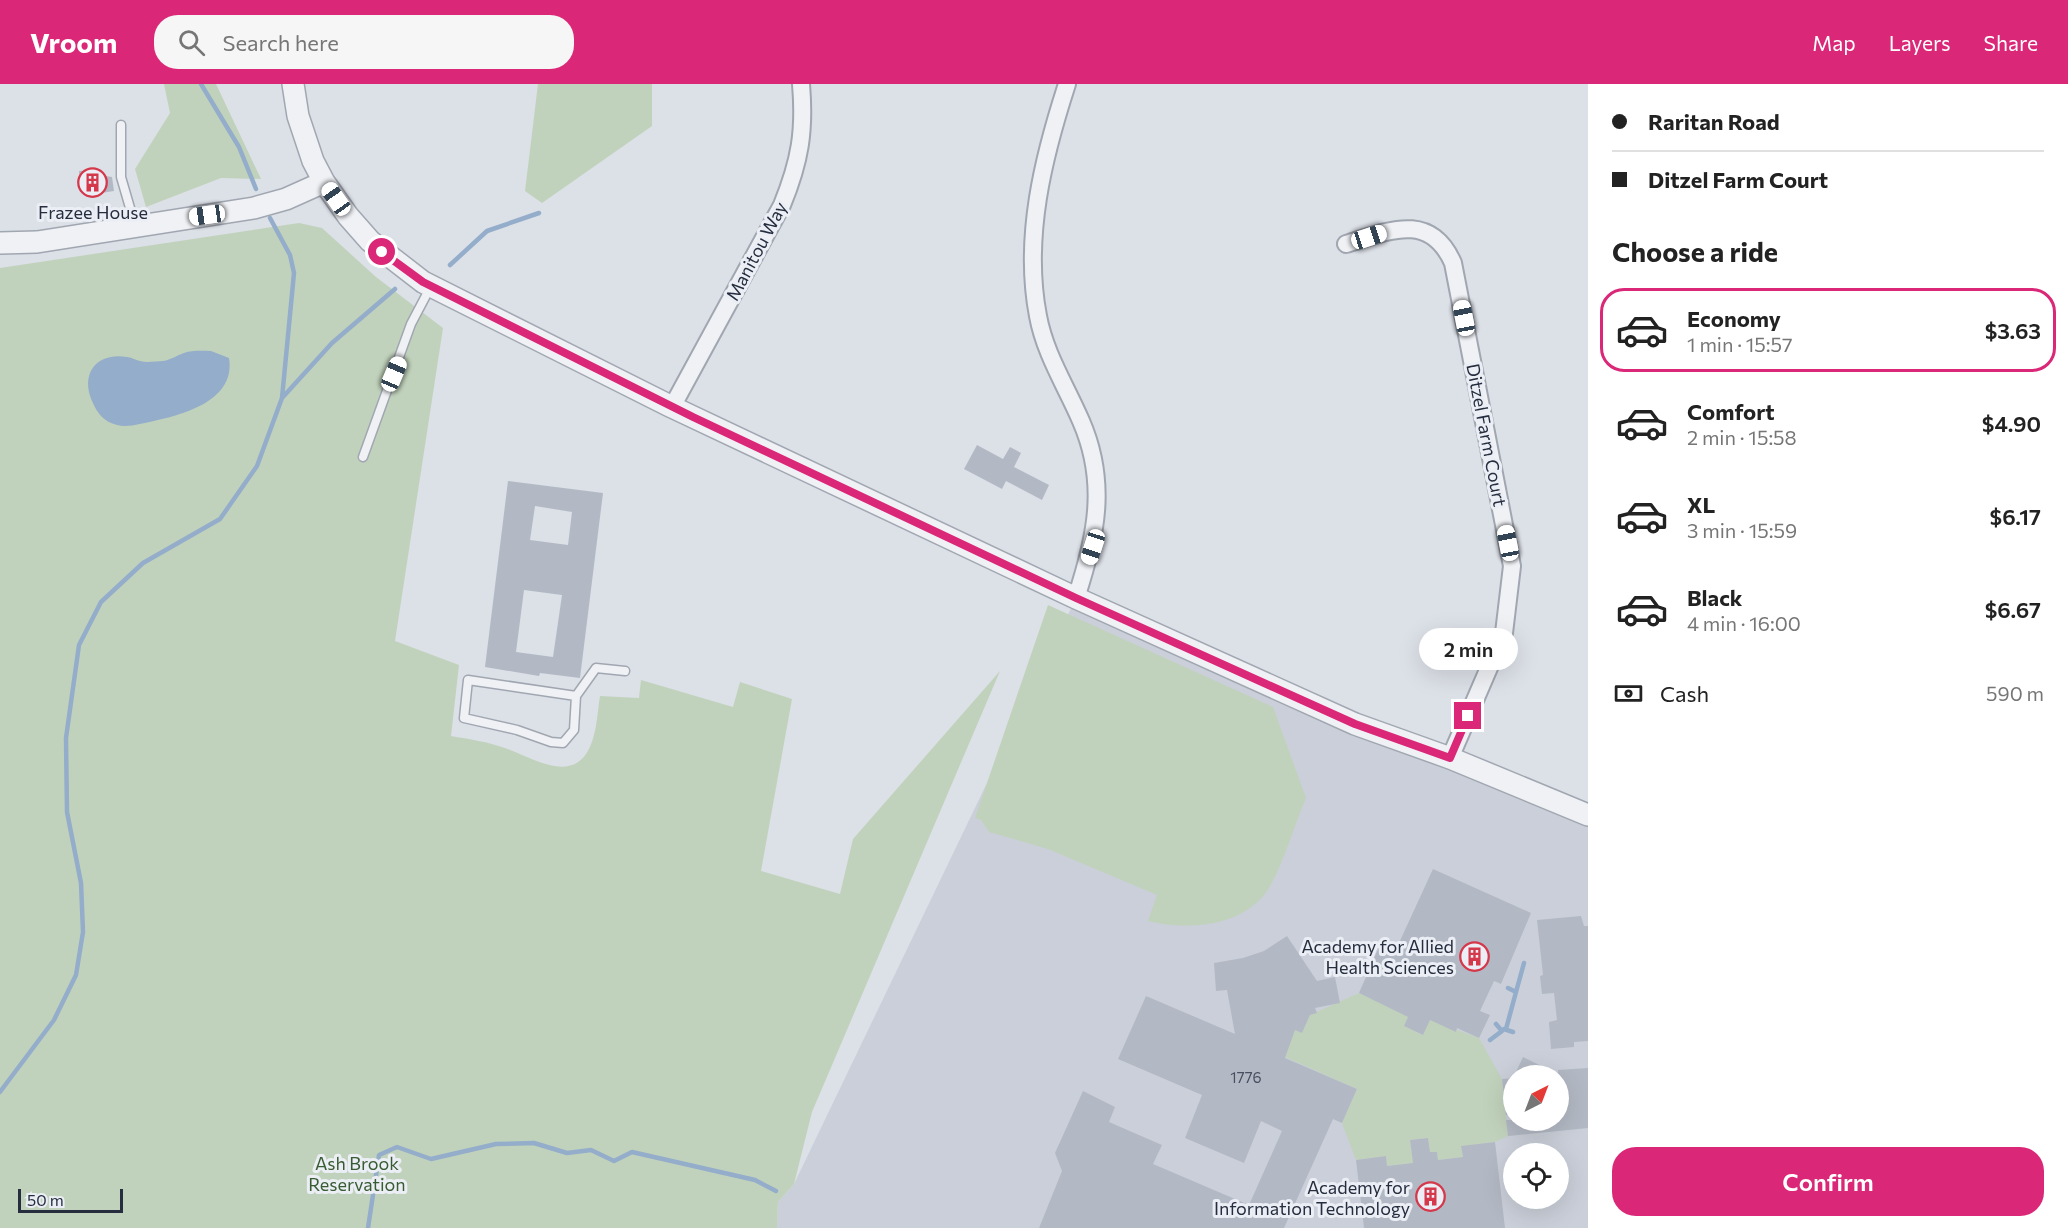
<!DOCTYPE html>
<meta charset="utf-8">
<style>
:root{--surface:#fff;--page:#f6f6f6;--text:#222;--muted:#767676;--line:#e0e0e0;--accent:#db2777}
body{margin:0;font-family:Commissioner,sans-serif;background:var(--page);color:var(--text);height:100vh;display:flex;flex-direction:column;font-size:22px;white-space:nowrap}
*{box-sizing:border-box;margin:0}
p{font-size:20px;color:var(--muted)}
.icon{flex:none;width:33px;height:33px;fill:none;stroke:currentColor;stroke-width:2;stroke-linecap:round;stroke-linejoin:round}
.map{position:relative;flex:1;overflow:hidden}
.drawer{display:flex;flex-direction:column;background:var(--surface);width:480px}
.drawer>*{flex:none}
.banner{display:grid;align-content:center;height:132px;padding:0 24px;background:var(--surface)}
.needle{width:39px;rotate:42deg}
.buttons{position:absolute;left:1503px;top:981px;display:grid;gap:12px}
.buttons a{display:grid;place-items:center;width:66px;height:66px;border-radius:50%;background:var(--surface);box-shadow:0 6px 24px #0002;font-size:30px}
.scale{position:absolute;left:18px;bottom:15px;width:105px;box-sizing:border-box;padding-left:6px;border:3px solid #252d3e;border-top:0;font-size:16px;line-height:21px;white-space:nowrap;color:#252d3e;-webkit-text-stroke:4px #ebeff5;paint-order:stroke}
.end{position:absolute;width:27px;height:27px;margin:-14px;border:8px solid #db2777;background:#fff;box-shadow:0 0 0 3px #fff}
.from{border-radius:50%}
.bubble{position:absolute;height:42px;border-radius:21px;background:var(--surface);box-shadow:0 6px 24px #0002;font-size:20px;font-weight:600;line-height:42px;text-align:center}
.car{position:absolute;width:18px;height:36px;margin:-18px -9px;border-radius:8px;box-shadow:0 0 4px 2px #0007;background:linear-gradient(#fff 24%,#345 0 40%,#fff 0 76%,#345 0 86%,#fff 0)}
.banner b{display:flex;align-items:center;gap:21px;height:57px;font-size:22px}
.banner b+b{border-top:2px solid var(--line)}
.banner i{width:15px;height:15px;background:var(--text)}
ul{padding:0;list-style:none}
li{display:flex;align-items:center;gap:18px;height:84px;margin:0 12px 9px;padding:0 12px;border:3px solid transparent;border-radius:24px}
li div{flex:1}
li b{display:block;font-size:22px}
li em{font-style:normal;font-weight:600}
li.active{border-color:var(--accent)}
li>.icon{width:54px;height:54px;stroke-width:1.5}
h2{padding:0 24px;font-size:27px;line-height:72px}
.pay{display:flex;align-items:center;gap:15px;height:66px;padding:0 24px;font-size:22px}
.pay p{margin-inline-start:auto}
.cta{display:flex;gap:12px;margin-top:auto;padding:12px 24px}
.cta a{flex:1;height:69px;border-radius:24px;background:var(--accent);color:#fff;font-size:24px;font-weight:600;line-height:69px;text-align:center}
header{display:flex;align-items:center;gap:36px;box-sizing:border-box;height:84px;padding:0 30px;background:var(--accent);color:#fff}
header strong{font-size:28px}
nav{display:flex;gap:33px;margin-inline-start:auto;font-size:21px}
.search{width:420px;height:54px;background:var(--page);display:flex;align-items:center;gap:15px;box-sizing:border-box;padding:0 21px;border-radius:24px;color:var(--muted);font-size:22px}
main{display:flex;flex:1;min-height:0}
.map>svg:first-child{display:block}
.built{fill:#cacfd9;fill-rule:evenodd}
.green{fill:#c1d2bc}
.water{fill:#94adca}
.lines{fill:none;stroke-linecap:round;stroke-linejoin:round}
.stream{stroke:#94adca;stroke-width:4.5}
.building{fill:#b3b9c4;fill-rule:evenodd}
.service-casing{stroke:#a1a7b1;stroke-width:11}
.minor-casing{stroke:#a1a7b1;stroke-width:20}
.tertiary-casing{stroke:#a1a7b1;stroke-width:24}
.service{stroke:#eff1f5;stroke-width:8}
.minor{stroke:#eff1f5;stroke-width:16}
.tertiary{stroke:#eff1f5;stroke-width:21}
.route{stroke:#db2777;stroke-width:8}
.labels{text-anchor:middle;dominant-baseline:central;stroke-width:6;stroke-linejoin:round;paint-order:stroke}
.number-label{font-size:15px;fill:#485060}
.poi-label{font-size:18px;fill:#252d3e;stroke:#ebeff5;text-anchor:end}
.street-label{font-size:18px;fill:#252d3e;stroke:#ebeff5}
.park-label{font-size:18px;fill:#385b31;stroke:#ebeff5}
</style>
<header>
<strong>Vroom</strong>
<div class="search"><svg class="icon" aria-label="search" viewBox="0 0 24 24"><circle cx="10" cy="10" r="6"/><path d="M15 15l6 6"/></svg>Search here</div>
<nav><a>Map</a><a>Layers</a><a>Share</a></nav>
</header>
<main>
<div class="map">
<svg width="1588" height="1144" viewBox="0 0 1588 1144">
<rect width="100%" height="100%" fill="#dce0e7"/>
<path class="built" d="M 1076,514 L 1588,737 L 1588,1144 L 777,1144 L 778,1118 L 794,1100 ZM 1514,992 L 1558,992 L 1558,1036 L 1514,1036 ZM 1514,1070 L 1558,1070 L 1558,1114 L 1514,1114 Z"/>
<path class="green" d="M 164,0 L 216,0 L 261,95 L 221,94 L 146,123 L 135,85 L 170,29 Z
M 538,0 L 652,0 L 652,42 L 542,119 L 525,107 Z
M 299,139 L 322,144 L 376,193 L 443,244 L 395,557 L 459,581 L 451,652 C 469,655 488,658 505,664 C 528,672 567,698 586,670 C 597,654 597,630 600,612 L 639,614 L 641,596 L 733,623 L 740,598 L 792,615 L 761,787 L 840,810 L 853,755 L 1000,587 L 812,1028 L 794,1100 L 778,1118 L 777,1144 L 0,1144 L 0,184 Z
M 1048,521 L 1273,623 L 1306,714 C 1294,742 1284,778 1269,804 C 1245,843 1187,847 1148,837 L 1157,811 L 1048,765 L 989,748 L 981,736 L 975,734 Z
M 1359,909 L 1410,928 L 1405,942 L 1422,951 L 1430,936 L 1479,954 L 1502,995 L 1508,1052 L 1495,1058 L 1461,1063 L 1463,1073 L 1438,1076 L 1437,1068 L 1430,1068 L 1428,1054 L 1410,1056 L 1413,1079 L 1387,1082 L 1386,1072 L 1356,1076 L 1342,1039 L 1357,1005 L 1285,973 L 1277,938 L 1302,949 L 1310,931 Z"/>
<path class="water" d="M 211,267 L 229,274 C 236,316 185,330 154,337 C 143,339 128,344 117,341 C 104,338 97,329 92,317 C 80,289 97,268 127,273 C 131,273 135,276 140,277 C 147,279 156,277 163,277 C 171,276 177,271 184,269 C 192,266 203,267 211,267 Z"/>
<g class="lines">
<path class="stream" d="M 201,0 L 239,63 L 256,105
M 450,181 L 487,147 L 539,129
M 282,314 L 332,259 L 395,205
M 1516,908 L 1524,879
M 1504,945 L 1513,948
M 1506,945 L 1516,908 L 1508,904
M 1490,956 L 1502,947 L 1496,940
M 0,1008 L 54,936 L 76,891 L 83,848 L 81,799 L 67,728 L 66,654 L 79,561 L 101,518 L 143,479 L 220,435 L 257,382 L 282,314 L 294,189 L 290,171 L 270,134
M 368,1144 L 379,1071 L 397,1063 L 431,1075 L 496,1060 L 534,1059 L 567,1069 L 591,1066 L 614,1077 L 632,1068 L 755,1096 L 776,1107"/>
</g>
<path class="building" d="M 92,86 L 92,90 L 112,93 L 114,107 L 88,111 L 88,107 L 80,108 L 79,87 Z
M 977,361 L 1003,375 L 1010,363 L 1021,369 L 1014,383 L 1049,401 L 1042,416 L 1006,397 L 1002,405 L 964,385 Z
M 508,397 L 603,409 L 580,594 L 540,589 L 539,592 L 485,583 ZM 535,422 L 572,428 L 568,461 L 530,456 ZM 524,506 L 562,511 L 553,573 L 516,568 Z
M 1433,785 L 1531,829 L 1501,900 L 1494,897 L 1480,927 L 1490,931 L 1479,954 L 1457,944 L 1456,948 L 1430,936 L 1423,951 L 1404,942 L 1408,933 L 1359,909 L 1378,865 L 1393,872 Z
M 1581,832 L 1584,842 L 1588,842 L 1588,957 L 1574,958 L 1574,963 L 1551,965 L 1549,938 L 1557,936 L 1554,909 L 1542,910 L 1540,892 L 1543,891 L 1537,836 Z
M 1287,852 L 1317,897 L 1335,893 L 1340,919 L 1315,924 L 1317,929 L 1310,931 L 1302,949 L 1295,946 L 1285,974 L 1357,1005 L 1342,1039 L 1333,1035 L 1284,1144 L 1039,1144 L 1062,1087 L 1055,1069 L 1083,1007 L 1115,1023 L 1109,1038 L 1162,1061 L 1153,1080 L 1249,1121 L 1282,1047 L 1261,1037 L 1244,1079 L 1185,1054 L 1202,1011 L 1118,975 L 1146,912 L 1235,950 L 1227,906 L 1216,907 L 1214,879 L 1243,874 L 1264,867 Z
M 1523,973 L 1558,990 L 1558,986 L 1588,984 L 1588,1044 L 1508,1052 L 1506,1036 L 1558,1036 L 1558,992 L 1514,992 Z
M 1514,994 L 1514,1030 L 1506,1031 L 1502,995 Z
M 1428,1054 L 1430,1068 L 1437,1068 L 1438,1076 L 1463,1073 L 1461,1062 L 1495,1058 L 1505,1144 L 1364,1144 L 1356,1076 L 1386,1072 L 1387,1082 L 1413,1079 L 1410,1056 Z"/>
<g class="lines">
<defs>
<path id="service" d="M 121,41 L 121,93 L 135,141
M 363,373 L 411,240 L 431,202
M 468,596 L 576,612 L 574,646 L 563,659 L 551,658 L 517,646 L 464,634 Z
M 576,612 L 596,584 L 625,587"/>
<path id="minor" d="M 1067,0 C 1043,74 1023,154 1038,232 C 1045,270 1066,302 1081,337 C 1108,399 1096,453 1076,514
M 1346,160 C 1388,147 1430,127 1453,179 L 1512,482 L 1504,549 L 1450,674
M 672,323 L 782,121 C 800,77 805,47 801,0"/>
<path id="tertiary" d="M 293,0 L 298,32 L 313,77 L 324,98 L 348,132 L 370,157 L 423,198 L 672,323 L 1076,514 L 1355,640 L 1450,674 L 1588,731
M 0,159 L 37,158 L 254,124 L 286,115 L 324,98"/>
</defs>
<use href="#service" class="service-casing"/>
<use href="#minor" class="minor-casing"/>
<use href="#tertiary" class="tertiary-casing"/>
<use href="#service" class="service"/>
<use href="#minor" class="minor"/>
<use href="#tertiary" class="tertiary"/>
</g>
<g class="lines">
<path class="route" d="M 382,168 L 423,198 L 693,333 L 1076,514 L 1355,640 L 1450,674 L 1468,632"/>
</g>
<defs>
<symbol id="building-ring" viewBox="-11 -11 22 22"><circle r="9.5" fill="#ebeff5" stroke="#d5374b" stroke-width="1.5"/><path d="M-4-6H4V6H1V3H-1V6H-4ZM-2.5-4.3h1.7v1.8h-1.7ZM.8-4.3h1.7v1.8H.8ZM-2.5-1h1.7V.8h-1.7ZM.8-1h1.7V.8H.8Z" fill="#d5374b"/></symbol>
</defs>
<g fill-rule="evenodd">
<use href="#building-ring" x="76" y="82" width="33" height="33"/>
<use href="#building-ring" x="1458" y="856" width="33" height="33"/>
<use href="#building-ring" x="1414" y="1096" width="33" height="33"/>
</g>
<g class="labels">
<g class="number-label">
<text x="1246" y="993">1776</text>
</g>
<g class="poi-label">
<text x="93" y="128" text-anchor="middle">Frazee House</text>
<text x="1454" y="862">Academy for Allied<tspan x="1454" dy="21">Health Sciences</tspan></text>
<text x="1410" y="1103">Academy for<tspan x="1410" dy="21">Information Technology</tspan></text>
</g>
<g class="street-label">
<text transform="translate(756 167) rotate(-62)">Manitou Way</text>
<text transform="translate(1487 351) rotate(79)">Ditzel Farm Court</text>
</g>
<g class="park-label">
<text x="357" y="1079">Ash Brook<tspan x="357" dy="21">Reservation</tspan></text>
</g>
</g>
</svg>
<div class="buttons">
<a><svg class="needle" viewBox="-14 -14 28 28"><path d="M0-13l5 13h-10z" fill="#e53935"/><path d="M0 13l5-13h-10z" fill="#767676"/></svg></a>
<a><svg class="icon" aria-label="locate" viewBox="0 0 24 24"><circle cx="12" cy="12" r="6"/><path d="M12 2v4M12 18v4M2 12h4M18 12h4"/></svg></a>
</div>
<div class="scale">50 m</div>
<i class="end from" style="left:382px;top:168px"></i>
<i class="end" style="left:1468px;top:632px"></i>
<div class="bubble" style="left:1419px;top:544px;width:99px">2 min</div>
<i class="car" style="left:336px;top:115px;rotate:325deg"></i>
<i class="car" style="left:207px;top:131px;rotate:262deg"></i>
<i class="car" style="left:1369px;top:153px;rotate:72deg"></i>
<i class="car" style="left:1464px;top:234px;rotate:349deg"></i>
<i class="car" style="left:394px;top:290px;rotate:23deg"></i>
<i class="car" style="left:1508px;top:459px;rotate:349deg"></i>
<i class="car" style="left:1093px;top:463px;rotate:198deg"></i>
</div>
<section class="drawer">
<div class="banner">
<b><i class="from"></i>Raritan Road</b>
<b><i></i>Ditzel Farm Court</b>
</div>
<h2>Choose a ride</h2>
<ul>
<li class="active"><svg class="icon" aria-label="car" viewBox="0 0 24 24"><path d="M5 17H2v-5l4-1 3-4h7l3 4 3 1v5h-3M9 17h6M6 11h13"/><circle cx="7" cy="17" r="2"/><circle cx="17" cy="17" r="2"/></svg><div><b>Economy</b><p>1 min · 15:57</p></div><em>$3.63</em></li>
<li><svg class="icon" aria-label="car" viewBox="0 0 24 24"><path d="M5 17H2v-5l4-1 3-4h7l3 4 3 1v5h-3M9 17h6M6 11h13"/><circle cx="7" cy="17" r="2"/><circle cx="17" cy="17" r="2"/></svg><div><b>Comfort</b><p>2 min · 15:58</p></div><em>$4.90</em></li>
<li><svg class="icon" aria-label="car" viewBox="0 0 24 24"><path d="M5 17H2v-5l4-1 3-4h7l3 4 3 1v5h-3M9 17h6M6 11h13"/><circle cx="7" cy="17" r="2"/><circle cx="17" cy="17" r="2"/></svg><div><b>XL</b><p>3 min · 15:59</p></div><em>$6.17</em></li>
<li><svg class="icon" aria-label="car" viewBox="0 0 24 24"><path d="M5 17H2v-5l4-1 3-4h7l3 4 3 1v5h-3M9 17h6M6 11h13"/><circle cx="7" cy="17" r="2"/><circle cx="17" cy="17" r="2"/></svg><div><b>Black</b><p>4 min · 16:00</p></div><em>$6.67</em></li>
</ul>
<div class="pay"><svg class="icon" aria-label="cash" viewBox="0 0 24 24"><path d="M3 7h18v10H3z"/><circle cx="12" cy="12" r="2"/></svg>Cash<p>590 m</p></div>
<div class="cta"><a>Confirm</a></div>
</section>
</main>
